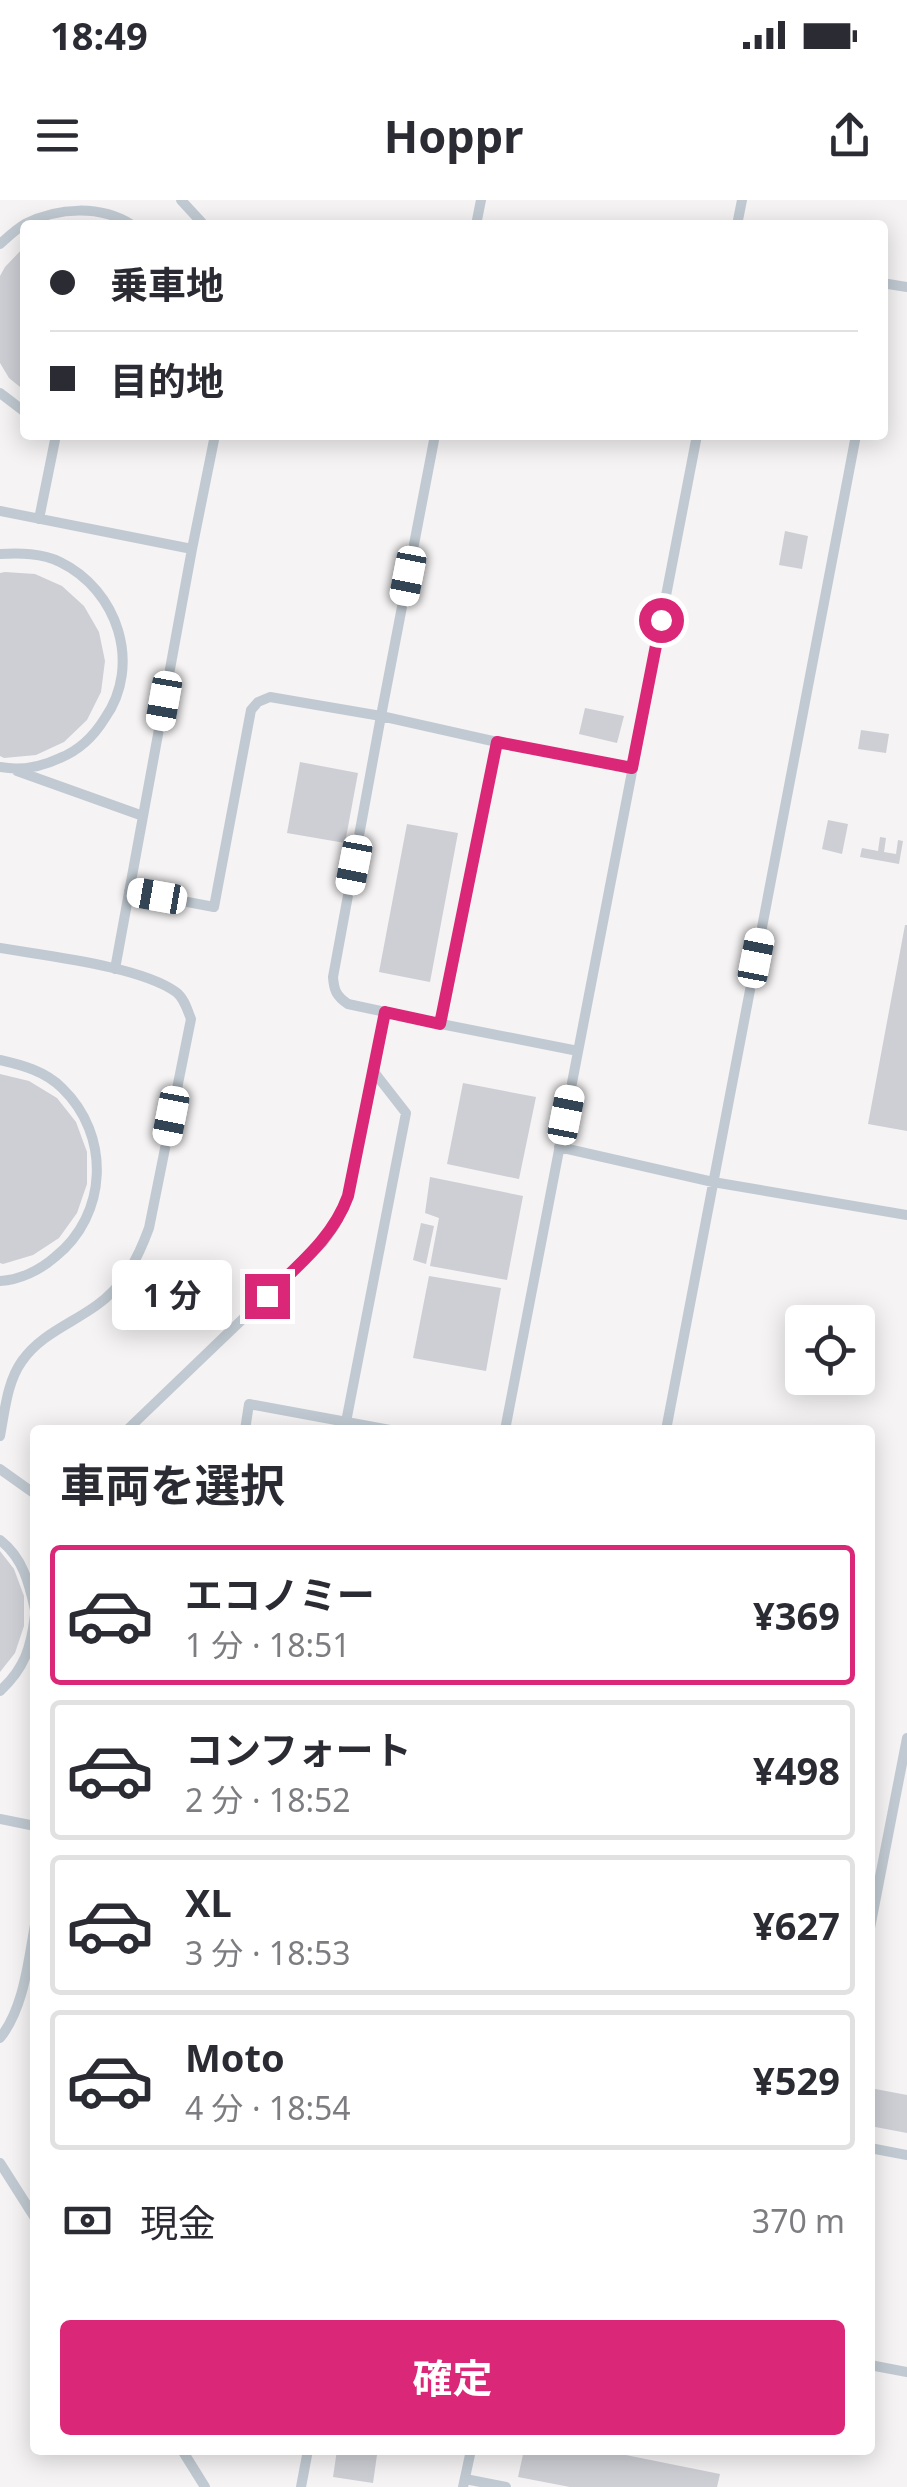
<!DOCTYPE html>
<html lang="ja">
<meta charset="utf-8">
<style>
:root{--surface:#fff;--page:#f2f2f3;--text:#2b2b33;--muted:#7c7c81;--line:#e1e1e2;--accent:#db2777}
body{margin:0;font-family:"Noto Sans","Noto Sans JP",sans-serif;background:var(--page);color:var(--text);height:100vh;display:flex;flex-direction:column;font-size:38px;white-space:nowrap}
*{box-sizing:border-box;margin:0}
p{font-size:32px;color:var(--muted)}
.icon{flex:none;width:55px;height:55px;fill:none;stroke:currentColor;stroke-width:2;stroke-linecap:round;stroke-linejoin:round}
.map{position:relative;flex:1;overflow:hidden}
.sheet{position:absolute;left:30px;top:1225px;width:845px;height:1030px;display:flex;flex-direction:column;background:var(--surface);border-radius:10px;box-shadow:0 5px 25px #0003}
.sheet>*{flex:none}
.hud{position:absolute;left:20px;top:20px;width:868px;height:220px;border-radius:10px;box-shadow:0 5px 25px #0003;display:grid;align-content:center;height:220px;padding:0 30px;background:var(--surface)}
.fabs{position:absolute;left:785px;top:1105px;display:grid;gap:20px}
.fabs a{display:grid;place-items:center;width:90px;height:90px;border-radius:10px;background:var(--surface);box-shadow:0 5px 25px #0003;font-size:50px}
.end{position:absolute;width:45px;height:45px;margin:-22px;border:12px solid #db2777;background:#fff;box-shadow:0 0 0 5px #fff}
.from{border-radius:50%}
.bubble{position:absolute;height:70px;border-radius:10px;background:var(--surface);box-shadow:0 5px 25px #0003;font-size:32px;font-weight:700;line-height:70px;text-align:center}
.car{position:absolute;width:30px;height:60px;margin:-30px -15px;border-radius:12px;box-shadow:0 0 8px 2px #0007;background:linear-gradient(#fff 24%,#345 0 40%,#fff 0 76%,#345 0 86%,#fff 0)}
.hud b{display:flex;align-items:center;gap:35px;height:95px;font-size:38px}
.hud b+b{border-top:2px solid var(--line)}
.hud i{width:25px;height:25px;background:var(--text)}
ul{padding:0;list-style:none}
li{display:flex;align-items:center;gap:30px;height:140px;margin:0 20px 15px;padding:0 10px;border:5px solid var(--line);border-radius:10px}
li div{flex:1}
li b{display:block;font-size:38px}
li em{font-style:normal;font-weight:700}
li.active{border-color:var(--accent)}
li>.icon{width:90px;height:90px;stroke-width:1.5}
h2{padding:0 30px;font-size:45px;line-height:120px}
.pay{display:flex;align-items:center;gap:25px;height:110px;padding:0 30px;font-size:38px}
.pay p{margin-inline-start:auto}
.primary-button{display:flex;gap:20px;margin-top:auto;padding:20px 30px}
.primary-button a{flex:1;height:115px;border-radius:10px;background:var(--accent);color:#fff;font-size:40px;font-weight:700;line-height:115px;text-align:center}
.status{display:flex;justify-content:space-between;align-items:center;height:70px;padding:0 50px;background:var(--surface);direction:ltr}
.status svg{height:28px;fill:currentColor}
header{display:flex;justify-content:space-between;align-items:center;height:130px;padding:0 30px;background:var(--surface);font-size:45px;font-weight:700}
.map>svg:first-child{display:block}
.building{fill:#cdcfd5}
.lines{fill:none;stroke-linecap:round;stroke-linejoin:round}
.service{stroke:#c1cad2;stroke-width:10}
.route{stroke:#db2777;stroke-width:12}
</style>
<div class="status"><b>18:49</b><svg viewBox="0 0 49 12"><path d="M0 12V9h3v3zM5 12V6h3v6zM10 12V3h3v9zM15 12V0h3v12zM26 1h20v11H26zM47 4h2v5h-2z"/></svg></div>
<header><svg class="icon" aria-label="menu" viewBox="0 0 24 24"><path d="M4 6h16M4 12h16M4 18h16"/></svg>Hoppr<svg class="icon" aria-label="share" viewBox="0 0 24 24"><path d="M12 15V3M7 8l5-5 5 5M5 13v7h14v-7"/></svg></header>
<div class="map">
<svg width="907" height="2287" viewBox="0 0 907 2287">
<rect width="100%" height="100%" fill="#f5f3f3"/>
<path class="building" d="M 25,46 L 25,191 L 9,178 L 0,163 L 0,76 L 5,67 Z
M 785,331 L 808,336 L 802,369 L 779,365 Z
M 5,372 L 35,374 L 62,386 L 84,406 L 99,432 L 105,461 L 101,492 L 87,520 L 64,542 L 36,555 L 4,558 L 0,556 L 0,373 Z
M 585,508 L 624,516 L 617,543 L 579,534 Z
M 861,530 L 889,534 L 886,553 L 858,549 Z
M 300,562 L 358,573 L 345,643 L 287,633 Z
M 828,620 L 848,624 L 842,654 L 822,649 Z
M 407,624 L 458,633 L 430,782 L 379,772 Z
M 880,637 L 886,638 L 884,652 L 896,654 L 898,640 L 903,641 L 899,664 L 860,657 L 862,648 L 878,651 Z
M 905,725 L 907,725 L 907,931 L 868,924 Z
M 0,874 L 29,881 L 57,898 L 76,922 L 87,952 L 87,984 L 77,1013 L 59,1038 L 33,1055 L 3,1064 L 0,1063 Z
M 463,883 L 536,897 L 519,979 L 447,964 Z
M 430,977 L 523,996 L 507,1080 L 430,1066 L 439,1018 L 425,1013 Z
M 421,1023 L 434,1026 L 426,1064 L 413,1060 Z
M 429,1076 L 501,1088 L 486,1171 L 413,1158 Z
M 0,1351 L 14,1369 L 24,1396 L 24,1426 L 15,1453 L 0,1472 Z
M 870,1888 L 907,1895 L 907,1933 L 870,1926 Z
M 337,2250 L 377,2255 L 373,2283 L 333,2277 Z
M 524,2250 L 601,2250 L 720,2274 L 717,2287 L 570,2287 L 518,2277 Z"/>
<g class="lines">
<path class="service" d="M 181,0 L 204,25
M 476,25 L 481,0
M 737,25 L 742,0
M 0,44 C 8,37 16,29 25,24 C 58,7 101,5 132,25
M 882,83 L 907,87
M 0,193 L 25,212
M 435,235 L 381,516 L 497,542 L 632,568
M 0,311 L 192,349
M 39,319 L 56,235
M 0,354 C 20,353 42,353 60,362 C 118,390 142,465 105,518 C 94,536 80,550 60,558 C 41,567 21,571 0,567
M 497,542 L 441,824 L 578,851
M 17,571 L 143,616
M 129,691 L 214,707 L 251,510 L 258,502 L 270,497 L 381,516 L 333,777 C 334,790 336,796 348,804 L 441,824
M 0,748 C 46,756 140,766 176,792 C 184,798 187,809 191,819 L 149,1028 C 138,1058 124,1086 97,1105 C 71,1124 41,1134 22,1161 C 7,1182 5,1210 0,1236
M 115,769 L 192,349 L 215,235
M 0,860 C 22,865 45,871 62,888 C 111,935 108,1015 55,1057 C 40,1070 20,1080 0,1081
M 559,947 L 713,982 L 907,1015
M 346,1222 L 406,913 L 374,872 L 385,812
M 127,1230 L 323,1042 L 335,1025 L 348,996 L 374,872
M 245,1230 L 249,1204 L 390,1230
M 505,1230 L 697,235
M 666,1230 L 856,235
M 0,1269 L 35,1294
M 0,1340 C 23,1358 29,1383 35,1410
M 0,1491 C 25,1468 31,1447 35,1415
M 0,1619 L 35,1626
M 870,1728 L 907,1538
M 0,1838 C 24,1808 28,1762 35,1725
M 870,1948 L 907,1955
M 0,1963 L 35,2018
M 870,2165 L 907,2172
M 182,2250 L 205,2287
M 465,2279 L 506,2287
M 301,2287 L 308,2250
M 463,2287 L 471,2250"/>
</g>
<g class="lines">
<path class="route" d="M 267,1096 C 298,1065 333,1038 348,996 L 385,812 L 440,824 L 497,542 L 632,568 L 661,420"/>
</g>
</svg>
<div class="fabs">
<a><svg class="icon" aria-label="locate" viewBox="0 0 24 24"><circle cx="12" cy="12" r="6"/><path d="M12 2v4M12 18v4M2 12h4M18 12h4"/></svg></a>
</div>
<i class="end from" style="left:661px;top:420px"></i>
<i class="end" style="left:267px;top:1096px"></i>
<div class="bubble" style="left:112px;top:1060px;width:120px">1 分</div>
<i class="car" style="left:408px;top:376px;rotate:191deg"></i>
<i class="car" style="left:164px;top:501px;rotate:190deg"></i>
<i class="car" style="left:354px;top:665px;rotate:191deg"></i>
<i class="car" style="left:157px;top:696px;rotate:280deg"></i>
<i class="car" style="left:756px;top:758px;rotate:11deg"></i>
<i class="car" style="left:566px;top:915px;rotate:11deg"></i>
<i class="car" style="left:171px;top:916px;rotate:191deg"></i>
<div class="hud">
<b><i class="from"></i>乗車地</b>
<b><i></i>目的地</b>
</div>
<section class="sheet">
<h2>車両を選択</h2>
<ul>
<li class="active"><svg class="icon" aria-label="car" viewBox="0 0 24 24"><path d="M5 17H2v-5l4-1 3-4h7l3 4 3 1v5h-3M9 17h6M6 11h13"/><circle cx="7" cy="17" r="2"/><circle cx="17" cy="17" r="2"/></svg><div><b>エコノミー</b><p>1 分 · 18:51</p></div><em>¥369</em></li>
<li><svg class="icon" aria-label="car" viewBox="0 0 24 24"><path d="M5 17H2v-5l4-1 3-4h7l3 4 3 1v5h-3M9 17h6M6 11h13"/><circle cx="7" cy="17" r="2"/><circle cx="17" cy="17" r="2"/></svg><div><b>コンフォート</b><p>2 分 · 18:52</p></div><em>¥498</em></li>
<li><svg class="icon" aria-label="car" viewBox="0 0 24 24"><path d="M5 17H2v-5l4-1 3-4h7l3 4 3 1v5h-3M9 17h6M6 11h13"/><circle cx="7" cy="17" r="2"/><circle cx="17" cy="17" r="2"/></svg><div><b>XL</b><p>3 分 · 18:53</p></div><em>¥627</em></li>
<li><svg class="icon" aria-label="car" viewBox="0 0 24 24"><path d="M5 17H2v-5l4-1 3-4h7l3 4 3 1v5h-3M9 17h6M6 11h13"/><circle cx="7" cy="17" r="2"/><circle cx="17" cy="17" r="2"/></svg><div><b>Moto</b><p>4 分 · 18:54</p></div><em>¥529</em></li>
</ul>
<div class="pay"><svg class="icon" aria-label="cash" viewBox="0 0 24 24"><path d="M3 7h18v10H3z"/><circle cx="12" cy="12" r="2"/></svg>現金<p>370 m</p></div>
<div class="primary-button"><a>確定</a></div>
</section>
</div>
